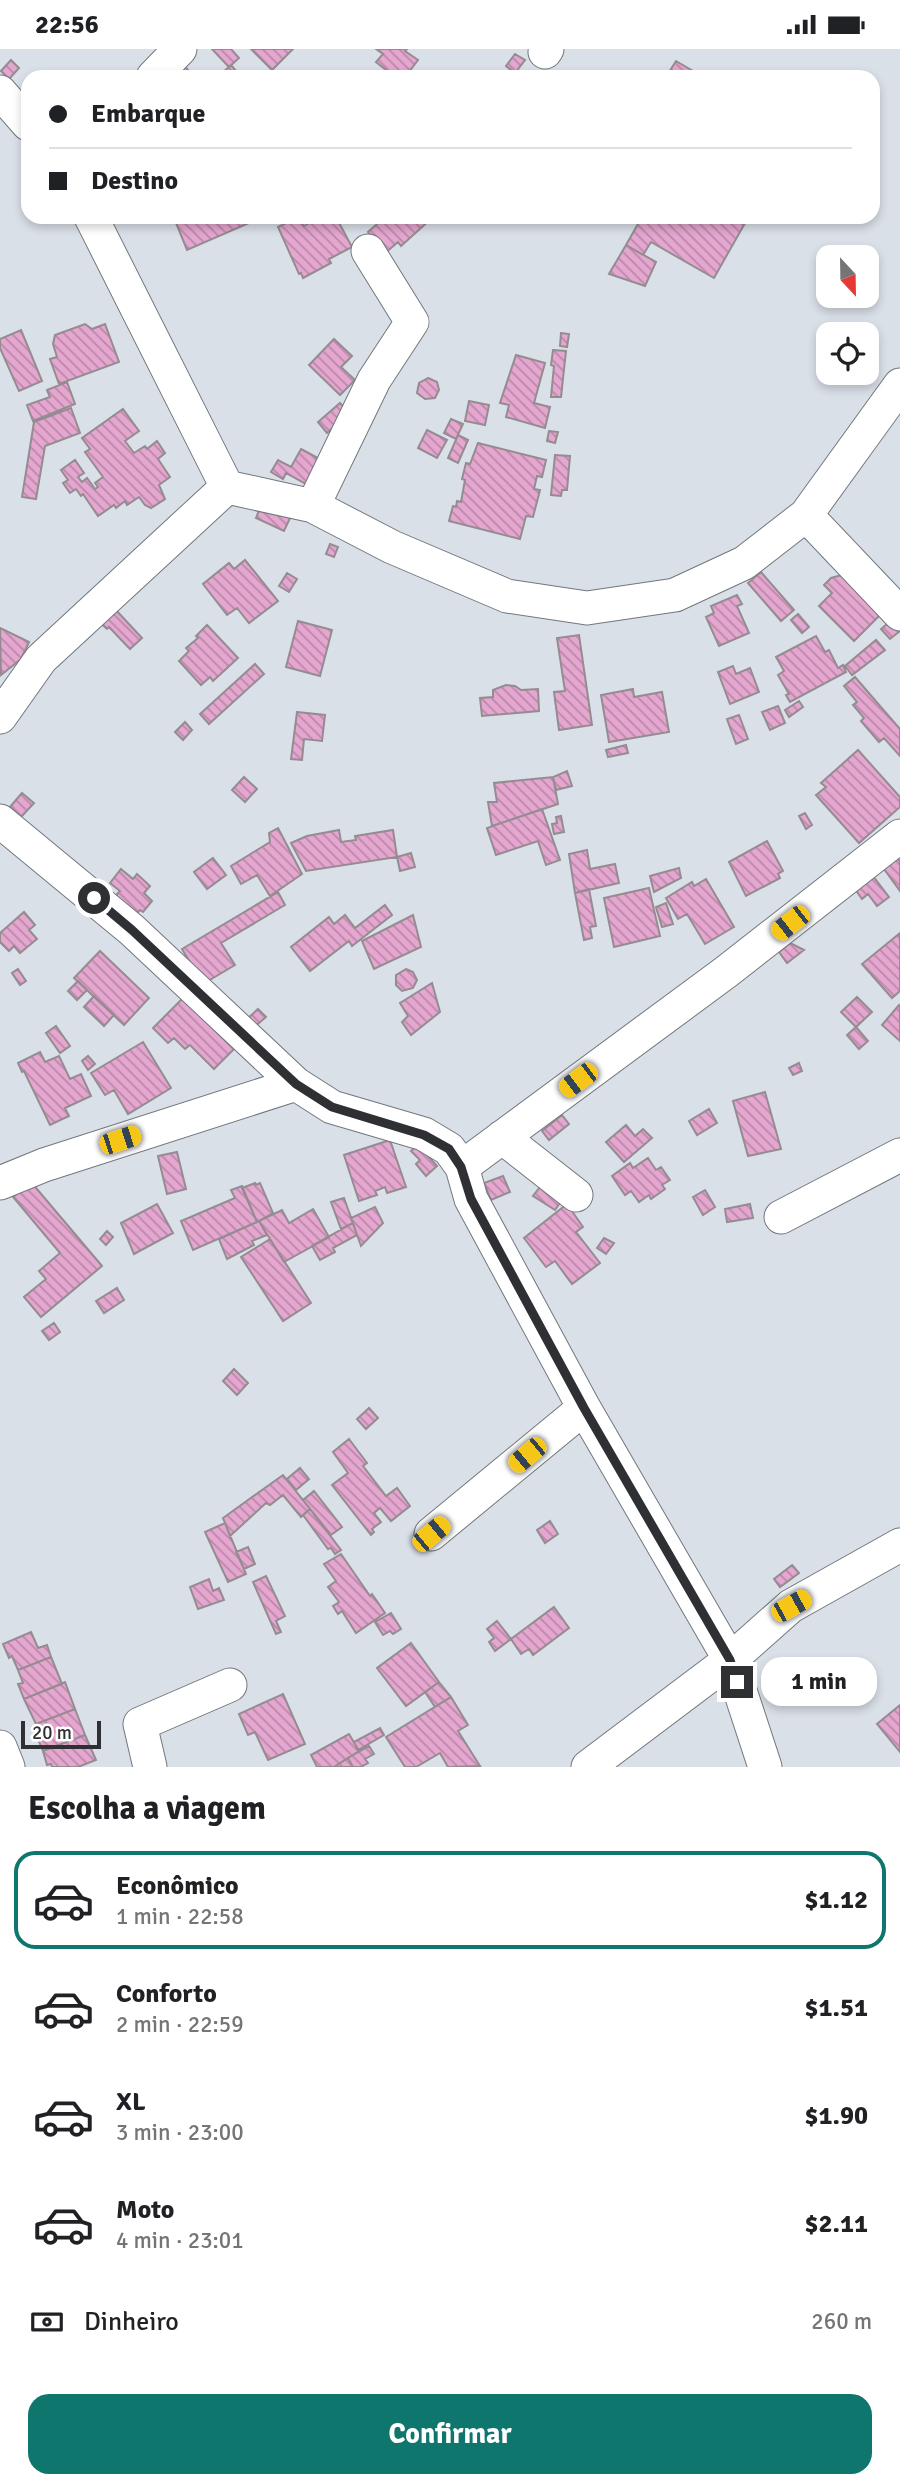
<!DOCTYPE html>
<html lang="pt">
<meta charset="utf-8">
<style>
:root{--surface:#fff;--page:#f6f6f6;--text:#202124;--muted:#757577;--line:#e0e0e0;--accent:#0f766e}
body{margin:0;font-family:Signika,sans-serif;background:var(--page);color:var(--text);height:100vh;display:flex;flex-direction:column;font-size:26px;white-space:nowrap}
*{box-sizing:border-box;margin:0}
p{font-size:23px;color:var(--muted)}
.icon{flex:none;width:38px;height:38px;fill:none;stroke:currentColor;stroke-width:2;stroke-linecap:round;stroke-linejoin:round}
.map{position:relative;height:1718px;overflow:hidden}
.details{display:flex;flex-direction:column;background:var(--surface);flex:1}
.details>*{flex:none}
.hud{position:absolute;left:21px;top:21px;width:859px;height:154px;border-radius:21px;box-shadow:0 4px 10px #0003;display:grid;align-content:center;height:154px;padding:0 28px;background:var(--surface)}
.needle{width:46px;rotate:158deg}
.fabs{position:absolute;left:816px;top:196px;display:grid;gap:14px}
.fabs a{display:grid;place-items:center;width:63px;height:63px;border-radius:14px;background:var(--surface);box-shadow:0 4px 10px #0003;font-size:35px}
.scale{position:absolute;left:21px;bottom:18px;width:80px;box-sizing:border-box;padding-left:7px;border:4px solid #2e3033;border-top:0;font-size:19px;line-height:24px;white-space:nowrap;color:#2e3033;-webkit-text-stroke:5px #fff;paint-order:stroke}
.end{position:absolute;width:32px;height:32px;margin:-16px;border:9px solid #2e3033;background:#fff;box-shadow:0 0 0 4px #fff}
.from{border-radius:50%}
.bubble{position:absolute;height:49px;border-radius:21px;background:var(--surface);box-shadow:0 4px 10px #0003;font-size:23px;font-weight:800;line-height:49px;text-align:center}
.car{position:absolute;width:21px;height:42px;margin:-21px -10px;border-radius:9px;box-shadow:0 0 5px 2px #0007;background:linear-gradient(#f5c518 24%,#345 0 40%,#f5c518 0 76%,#345 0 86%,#f5c518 0)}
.hud b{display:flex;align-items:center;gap:24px;height:66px;font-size:26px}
.hud b+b{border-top:2px solid var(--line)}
.hud i{width:18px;height:18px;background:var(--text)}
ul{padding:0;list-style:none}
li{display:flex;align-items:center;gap:21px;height:98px;margin:0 14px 10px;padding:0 14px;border:4px solid transparent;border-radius:21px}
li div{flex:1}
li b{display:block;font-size:26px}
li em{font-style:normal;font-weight:800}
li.on{border-color:var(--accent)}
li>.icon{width:63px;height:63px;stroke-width:1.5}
h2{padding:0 28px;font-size:32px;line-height:84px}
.pay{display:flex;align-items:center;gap:18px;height:77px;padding:0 28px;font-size:26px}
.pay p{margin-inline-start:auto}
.action{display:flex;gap:14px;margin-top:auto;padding:14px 28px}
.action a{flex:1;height:80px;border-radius:21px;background:var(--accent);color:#fff;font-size:28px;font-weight:800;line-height:80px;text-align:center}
.status{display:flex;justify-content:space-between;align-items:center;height:49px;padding:0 35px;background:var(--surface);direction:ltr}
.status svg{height:19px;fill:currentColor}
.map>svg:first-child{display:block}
.building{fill:url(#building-back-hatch);stroke:#948c91;stroke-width:2}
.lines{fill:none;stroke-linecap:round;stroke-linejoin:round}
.street-casing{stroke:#71777d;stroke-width:35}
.street{stroke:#fff;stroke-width:33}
.route{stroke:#2e3033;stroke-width:9}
</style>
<div class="status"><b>22:56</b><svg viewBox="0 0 49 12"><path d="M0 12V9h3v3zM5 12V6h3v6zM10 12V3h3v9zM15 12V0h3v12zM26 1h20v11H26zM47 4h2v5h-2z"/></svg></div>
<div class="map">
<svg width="900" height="1718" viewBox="0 0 900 1718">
<defs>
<pattern id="building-back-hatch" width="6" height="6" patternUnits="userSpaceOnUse" patternTransform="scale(1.75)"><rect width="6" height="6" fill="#e5a6cf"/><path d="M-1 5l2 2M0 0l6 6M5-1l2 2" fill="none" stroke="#ba88a9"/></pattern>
</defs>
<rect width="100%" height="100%" fill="#dae0e8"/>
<path class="building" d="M 212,0 L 231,0 L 239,9 L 229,18 Z
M 251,0 L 293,0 L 272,21 Z
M 376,0 L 407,0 L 405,2 L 418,11 L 405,28 L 395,28 L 376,13 L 383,5 Z
M 515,5 L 525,11 L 515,24 L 506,17 Z
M 11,11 L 19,19 L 9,30 L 1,22 Z
M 676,12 L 703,28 L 666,28 Z
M 231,16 L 241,28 L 217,28 L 229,18 Z
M 185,18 L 195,28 L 174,28 Z
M 258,168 L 258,170 L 187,201 L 174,169 Z
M 298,168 L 304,177 L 320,168 L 336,168 L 352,198 L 329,210 L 331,214 L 303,229 L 301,224 L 299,225 L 278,178 Z
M 385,168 L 430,168 L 432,169 L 401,197 L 398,193 L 384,205 L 368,183 Z
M 642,168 L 735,168 L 745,174 L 714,229 L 651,193 L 643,206 L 626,196 Z
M 626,196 L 656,213 L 645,237 L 609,225 Z
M 85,275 L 92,280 L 105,275 L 119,313 L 59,335 L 50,310 L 57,308 L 53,295 L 55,286 Z
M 21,281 L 42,332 L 19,342 L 0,299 L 0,290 Z
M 561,284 L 569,285 L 567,298 L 560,297 Z
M 334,290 L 352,307 L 341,318 L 355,331 L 340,346 L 309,316 Z
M 553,301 L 566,302 L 561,348 L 551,348 L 554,317 L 551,316 Z
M 516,306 L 545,314 L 534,354 L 550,358 L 545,379 L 506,368 L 509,356 L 500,354 Z
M 428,329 L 437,333 L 439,341 L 435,349 L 425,350 L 417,344 L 419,334 Z
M 67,333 L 75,355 L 33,372 L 27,356 L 50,348 L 47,341 Z
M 469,352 L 489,356 L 485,376 L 465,372 Z
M 340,354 L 349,364 L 327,384 L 318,373 Z
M 71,359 L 80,384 L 45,397 L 36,450 L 22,448 L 34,373 Z
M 123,360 L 139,382 L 125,392 L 134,404 L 145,397 L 147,400 L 157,392 L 165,404 L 158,410 L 170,428 L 159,436 L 165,450 L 151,459 L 145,456 L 139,448 L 127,456 L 125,452 L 116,459 L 114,456 L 98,467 L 83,445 L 81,447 L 76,440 L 70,444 L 63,434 L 68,431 L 61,421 L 75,411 L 84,424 L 78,428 L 82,433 L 87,429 L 95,440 L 98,438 L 95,434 L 103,428 L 85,403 L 90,400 L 82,389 Z
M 451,370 L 463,375 L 456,390 L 444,384 Z
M 427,381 L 447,391 L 437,409 L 418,399 Z
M 549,382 L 558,383 L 555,394 L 547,392 Z
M 458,386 L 468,391 L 458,414 L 448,409 Z
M 478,394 L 546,411 L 542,428 L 537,427 L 534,440 L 540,441 L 533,468 L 526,467 L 520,490 L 449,472 L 453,457 L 456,458 L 457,452 L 461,453 L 465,431 L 462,430 L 466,414 L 470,415 Z
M 301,400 L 325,413 L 311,438 L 286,424 L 283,430 L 271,423 L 278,411 L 291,418 Z
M 555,406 L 570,407 L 567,441 L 562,441 L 561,447 L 551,446 Z
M 262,454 L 291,467 L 284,482 L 256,469 Z
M 330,495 L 338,498 L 334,508 L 326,505 Z
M 245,511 L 278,552 L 249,574 L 237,559 L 227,566 L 203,535 L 229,514 L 234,520 Z
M 761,523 L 794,561 L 781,572 L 748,534 Z
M 287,524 L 297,530 L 289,543 L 279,537 Z
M 845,525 L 883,563 L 854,592 L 819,557 L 832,544 L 824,536 L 831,529 Z
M 737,546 L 742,555 L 737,557 L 749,584 L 719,597 L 706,568 L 714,564 L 711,557 Z
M 114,559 L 142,589 L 130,600 L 109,578 L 107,580 L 99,573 Z
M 798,565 L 809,578 L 802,584 L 791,571 Z
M 893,570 L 900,578 L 900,582 L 890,590 L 881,580 Z
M 298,572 L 332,581 L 320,627 L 286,618 Z
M 207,576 L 238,609 L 213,632 L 210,628 L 201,636 L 179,612 L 189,602 L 186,599 L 198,589 L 196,587 Z
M 0,579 L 29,593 L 21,610 L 1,626 Z
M 579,586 L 592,676 L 559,681 L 554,643 L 565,642 L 557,589 Z
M 816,587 L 825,603 L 829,601 L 838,619 L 843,616 L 846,623 L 790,653 L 786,646 L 789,645 L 778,626 L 784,622 L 776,608 Z
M 876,591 L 885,601 L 852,626 L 845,617 Z
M 255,615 L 264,625 L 209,675 L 200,665 Z
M 733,617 L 736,625 L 750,619 L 759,643 L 730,655 L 718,623 Z
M 855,628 L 900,680 L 900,707 L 884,689 L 879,693 L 861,672 L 864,669 L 853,656 L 857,653 L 844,637 Z
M 506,636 L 515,637 L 521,641 L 538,640 L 539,662 L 482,667 L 480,649 L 493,648 L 493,641 Z
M 633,640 L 634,648 L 662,643 L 669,683 L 609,693 L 601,646 Z
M 799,652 L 803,658 L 789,668 L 785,661 Z
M 778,657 L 785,674 L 770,681 L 762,663 Z
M 297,663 L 325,666 L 322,692 L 304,690 L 302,711 L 291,710 Z
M 739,666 L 748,690 L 736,695 L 727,670 Z
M 185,673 L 192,681 L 183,691 L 175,683 Z
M 626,696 L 628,704 L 608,708 L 606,701 Z
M 858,701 L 900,748 L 900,758 L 859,794 L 816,746 L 826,738 L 821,734 Z
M 567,722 L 572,737 L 556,741 L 553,728 Z
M 244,728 L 257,740 L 245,753 L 232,741 Z
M 553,728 L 558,755 L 492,777 L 488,753 L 497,753 L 494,734 Z
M 22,744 L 34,754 L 21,768 L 10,758 Z
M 542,760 L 560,811 L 546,816 L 538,792 L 496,806 L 487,779 Z
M 805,764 L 812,776 L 806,780 L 799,767 Z
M 561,767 L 564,783 L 554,785 L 552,775 L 557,774 L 556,768 Z
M 278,779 L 302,825 L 270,847 L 257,826 L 241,835 L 231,817 L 270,793 L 269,784 Z
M 339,781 L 341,793 L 356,791 L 355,787 L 393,781 L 397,808 L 306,822 L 291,794 L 307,787 Z
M 767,792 L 783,822 L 778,825 L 780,829 L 746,847 L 729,813 Z
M 587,801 L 590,820 L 615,815 L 619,834 L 575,844 L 569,805 Z
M 411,804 L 415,818 L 400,822 L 397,808 Z
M 213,809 L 226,826 L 207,840 L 194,823 Z
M 898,809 L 900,813 L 900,842 L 884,820 Z
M 679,819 L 681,829 L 654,843 L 650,827 Z
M 121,820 L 133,830 L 137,825 L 150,837 L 144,844 L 152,852 L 143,863 L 140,861 L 130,872 L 109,854 L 120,842 L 110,834 Z
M 873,827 L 889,848 L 877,857 L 868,845 L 862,850 L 855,840 Z
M 706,830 L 734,878 L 705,895 L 687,865 L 678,870 L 666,849 L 692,833 L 694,837 Z
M 649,839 L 660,887 L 614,898 L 604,849 Z
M 589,840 L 596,877 L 590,878 L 592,889 L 584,891 L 575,844 Z
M 278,843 L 285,856 L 221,894 L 235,916 L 203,935 L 182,900 Z
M 666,854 L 673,875 L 662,878 L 656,858 Z
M 385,856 L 392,866 L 352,897 L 349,892 L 310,922 L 291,898 L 329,868 L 334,875 L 345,866 L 355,879 Z
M 24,863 L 35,876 L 29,881 L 37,890 L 20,904 L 14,897 L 9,902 L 0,893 L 0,884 Z
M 413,866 L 421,898 L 374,920 L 362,892 Z
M 900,884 L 900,942 L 892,949 L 862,915 Z
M 790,894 L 804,901 L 787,914 L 779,903 Z
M 100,902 L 149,949 L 124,976 L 74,929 Z
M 18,920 L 26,932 L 20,936 L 12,924 Z
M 406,920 L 413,923 L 417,931 L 413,939 L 402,942 L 396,936 L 396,926 Z
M 78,932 L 87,941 L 77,951 L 68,942 Z
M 432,934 L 440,963 L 411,986 L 402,973 L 408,967 L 400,954 Z
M 94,947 L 114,966 L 104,977 L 84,958 Z
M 857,948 L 872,963 L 856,978 L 841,963 Z
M 183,949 L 234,1000 L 214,1020 L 190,996 L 185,1000 L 174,989 L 168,994 L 153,979 Z
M 899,956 L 900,957 L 900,992 L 882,976 Z
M 258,960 L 266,968 L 252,980 L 245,972 Z
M 56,977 L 70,997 L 60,1004 L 46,984 Z
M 856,978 L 868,992 L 859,1000 L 847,986 Z
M 143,993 L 171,1039 L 128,1065 L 114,1041 L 105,1046 L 91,1024 Z
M 40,1003 L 45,1013 L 59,1007 L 70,1030 L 81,1025 L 91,1047 L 65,1059 L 69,1067 L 50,1076 L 24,1022 L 22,1023 L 18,1014 Z
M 88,1007 L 95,1015 L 88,1021 L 82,1012 Z
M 799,1014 L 802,1022 L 793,1026 L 789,1019 Z
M 765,1043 L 781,1100 L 748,1107 L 733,1052 Z
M 709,1060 L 717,1074 L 697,1086 L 689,1072 Z
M 562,1066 L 569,1075 L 549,1091 L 542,1082 Z
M 626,1076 L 635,1087 L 643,1080 L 652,1089 L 624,1113 L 606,1093 Z
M 390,1091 L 406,1138 L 387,1144 L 385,1138 L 375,1142 L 377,1146 L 359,1152 L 344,1106 Z
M 418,1096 L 437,1117 L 426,1127 L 416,1115 L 420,1111 L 411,1102 Z
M 177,1103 L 186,1140 L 167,1145 L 158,1107 Z
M 648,1109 L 656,1121 L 661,1118 L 670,1131 L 662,1136 L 665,1140 L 651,1150 L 649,1146 L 639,1153 L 631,1142 L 625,1146 L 612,1127 L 630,1114 L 633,1119 Z
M 503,1127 L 510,1143 L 491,1151 L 484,1134 Z
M 31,1133 L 102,1217 L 41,1268 L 24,1248 L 46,1230 L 39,1222 L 60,1204 L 13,1148 Z
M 255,1134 L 256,1136 L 260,1134 L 273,1164 L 257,1173 L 242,1139 Z
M 543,1134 L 564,1148 L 555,1161 L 533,1147 Z
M 242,1137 L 257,1173 L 193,1201 L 181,1172 L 235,1149 L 231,1141 Z
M 705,1141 L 715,1158 L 703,1166 L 693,1148 Z
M 344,1149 L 353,1174 L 341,1180 L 331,1153 Z
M 157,1155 L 173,1184 L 134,1205 L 121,1174 Z
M 567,1155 L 583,1178 L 576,1183 L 600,1214 L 572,1235 L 555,1212 L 546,1218 L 524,1189 Z
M 750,1155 L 753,1169 L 727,1173 L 725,1160 Z
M 375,1158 L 383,1174 L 361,1197 L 351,1169 Z
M 313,1160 L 329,1188 L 284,1213 L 259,1172 L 282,1161 L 289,1174 Z
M 259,1172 L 267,1186 L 252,1192 L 254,1196 L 227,1210 L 219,1190 Z
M 353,1174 L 357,1186 L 333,1199 L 335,1203 L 320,1211 L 312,1197 Z
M 107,1182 L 113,1188 L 106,1196 L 100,1190 Z
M 604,1189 L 614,1194 L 606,1205 L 597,1199 Z
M 270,1190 L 311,1254 L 283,1272 L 241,1208 Z
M 117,1239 L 124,1251 L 104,1264 L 96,1252 Z
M 54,1274 L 60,1283 L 49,1291 L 42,1282 Z
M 234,1320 L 248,1334 L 237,1346 L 223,1332 Z
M 369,1359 L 378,1369 L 366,1380 L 357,1370 Z
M 349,1390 L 367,1414 L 363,1417 L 386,1447 L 397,1439 L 410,1457 L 391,1472 L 380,1459 L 374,1464 L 381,1473 L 372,1480 L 374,1483 L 371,1486 L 332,1436 L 348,1424 L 333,1403 Z
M 300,1419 L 309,1430 L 296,1441 L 287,1430 Z
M 283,1426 L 310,1460 L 301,1468 L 283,1446 L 270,1456 L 266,1454 L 230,1487 L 223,1469 Z
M 314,1442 L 342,1478 L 331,1486 L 303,1451 Z
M 310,1460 L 341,1501 L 335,1505 L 331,1499 L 328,1500 L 303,1466 Z
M 550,1472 L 558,1485 L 545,1494 L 537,1481 Z
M 225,1474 L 246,1525 L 228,1533 L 205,1483 Z
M 248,1498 L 255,1515 L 244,1520 L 236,1503 Z
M 341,1505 L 370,1547 L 372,1545 L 385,1564 L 356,1584 L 342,1562 L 338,1565 L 333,1557 L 339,1553 L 328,1538 L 336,1532 L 324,1515 Z
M 792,1516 L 799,1524 L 780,1538 L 774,1530 Z
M 266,1527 L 285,1567 L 276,1572 L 281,1583 L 276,1585 L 253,1533 Z
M 209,1530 L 213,1542 L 219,1539 L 224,1551 L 198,1560 L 190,1538 Z
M 554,1558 L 569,1579 L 533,1606 L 529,1600 L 521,1605 L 511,1590 Z
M 391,1564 L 401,1580 L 393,1585 L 390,1582 L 383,1586 L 375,1573 Z
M 497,1572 L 511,1590 L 495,1602 L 489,1593 L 494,1589 L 487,1580 Z
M 31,1583 L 38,1599 L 47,1596 L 51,1608 L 18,1621 L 12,1607 L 9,1609 L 3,1595 Z
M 411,1594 L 439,1633 L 406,1657 L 377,1619 Z
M 51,1608 L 62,1635 L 24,1650 L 18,1635 L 23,1634 L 18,1621 Z
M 65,1633 L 75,1660 L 36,1675 L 24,1650 Z
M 439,1633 L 451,1648 L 435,1658 L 425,1643 Z
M 283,1645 L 305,1695 L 268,1711 L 255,1683 L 248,1686 L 239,1665 Z
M 451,1648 L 468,1676 L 458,1682 L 480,1717 L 448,1718 L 440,1704 L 416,1718 L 405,1718 L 386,1688 Z
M 900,1656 L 900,1703 L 877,1675 Z
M 75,1660 L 85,1686 L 43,1702 L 37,1688 L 41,1686 L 36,1675 Z
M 380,1679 L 384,1686 L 358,1701 L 354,1693 Z
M 349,1685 L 359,1702 L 334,1718 L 317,1718 L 311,1706 Z
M 85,1686 L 96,1711 L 78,1718 L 52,1718 L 51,1715 L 47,1716 L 43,1702 Z
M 369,1697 L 374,1705 L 365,1710 L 368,1714 L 361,1718 L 353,1718 L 348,1709 Z
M 348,1709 L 353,1718 L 334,1718 Z"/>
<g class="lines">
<defs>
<path id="street" d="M 545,3 L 547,0
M 153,28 L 180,0
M 0,43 L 28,75
M 91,168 L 227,438
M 313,457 L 374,331 L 412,273 L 368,202
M 806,466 L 900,565
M 0,668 L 41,610 L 227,438 L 313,457 L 392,498 L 507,547 L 587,559 L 675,546 L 744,514 L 806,466 L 900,336
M 0,772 L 132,881 L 296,1035 L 332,1058 L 424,1085 L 449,1100 L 462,1118 L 471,1150 L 584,1359 L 730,1611 L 765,1718
M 502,1088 L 576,1146
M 462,1118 L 726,923 L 900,787
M 0,1134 L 44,1116 L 296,1035
M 781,1168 L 900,1106
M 431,1485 L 584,1359
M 0,1698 L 8,1718
M 150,1718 L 140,1675 L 230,1636
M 588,1718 L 730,1611 L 791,1557 L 900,1496"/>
</defs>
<use href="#street" class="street-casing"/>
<use href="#street" class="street"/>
</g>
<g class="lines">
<path class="route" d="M 94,849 L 132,881 L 296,1035 L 332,1058 L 424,1086 L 449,1100 L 461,1118 L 471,1150 L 584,1359 L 730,1611 L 737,1633"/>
</g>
</svg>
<div class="fabs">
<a><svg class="needle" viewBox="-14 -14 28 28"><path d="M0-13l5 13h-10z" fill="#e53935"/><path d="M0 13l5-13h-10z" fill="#757577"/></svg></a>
<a><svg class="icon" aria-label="locate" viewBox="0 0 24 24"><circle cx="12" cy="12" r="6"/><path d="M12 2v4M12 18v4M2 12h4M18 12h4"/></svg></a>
</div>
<div class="scale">20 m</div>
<i class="end from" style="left:94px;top:849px"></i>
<i class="end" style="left:737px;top:1633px"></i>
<div class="bubble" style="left:761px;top:1608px;width:116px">1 min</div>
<i class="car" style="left:790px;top:874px;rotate:232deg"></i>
<i class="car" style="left:578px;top:1031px;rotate:233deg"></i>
<i class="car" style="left:120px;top:1091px;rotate:72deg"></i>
<i class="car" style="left:527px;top:1406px;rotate:230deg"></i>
<i class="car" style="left:431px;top:1485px;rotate:50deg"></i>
<i class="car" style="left:791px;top:1557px;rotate:61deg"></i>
<div class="hud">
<b><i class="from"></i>Embarque</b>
<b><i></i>Destino</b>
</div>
</div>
<section class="details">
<h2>Escolha a viagem</h2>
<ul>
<li class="on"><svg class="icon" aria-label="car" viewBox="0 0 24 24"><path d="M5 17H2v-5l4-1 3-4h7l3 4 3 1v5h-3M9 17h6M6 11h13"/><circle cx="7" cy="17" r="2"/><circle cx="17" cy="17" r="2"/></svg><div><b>Econômico</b><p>1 min · 22:58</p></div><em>$1.12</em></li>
<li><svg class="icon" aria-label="car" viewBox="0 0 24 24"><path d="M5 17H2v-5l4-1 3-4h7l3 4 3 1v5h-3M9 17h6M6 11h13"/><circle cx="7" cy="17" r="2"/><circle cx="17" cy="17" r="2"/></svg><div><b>Conforto</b><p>2 min · 22:59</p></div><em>$1.51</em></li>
<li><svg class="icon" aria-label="car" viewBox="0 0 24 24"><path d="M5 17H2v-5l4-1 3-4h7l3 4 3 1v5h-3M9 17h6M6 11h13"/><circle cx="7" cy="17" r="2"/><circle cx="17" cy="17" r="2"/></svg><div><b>XL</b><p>3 min · 23:00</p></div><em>$1.90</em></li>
<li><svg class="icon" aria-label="car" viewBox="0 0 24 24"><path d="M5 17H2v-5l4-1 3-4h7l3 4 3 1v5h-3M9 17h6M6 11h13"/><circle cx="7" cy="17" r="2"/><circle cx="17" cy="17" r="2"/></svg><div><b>Moto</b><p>4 min · 23:01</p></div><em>$2.11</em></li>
</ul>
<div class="pay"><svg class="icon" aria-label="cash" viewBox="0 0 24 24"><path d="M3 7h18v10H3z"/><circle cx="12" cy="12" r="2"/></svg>Dinheiro<p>260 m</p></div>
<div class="action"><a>Confirmar</a></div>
</section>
